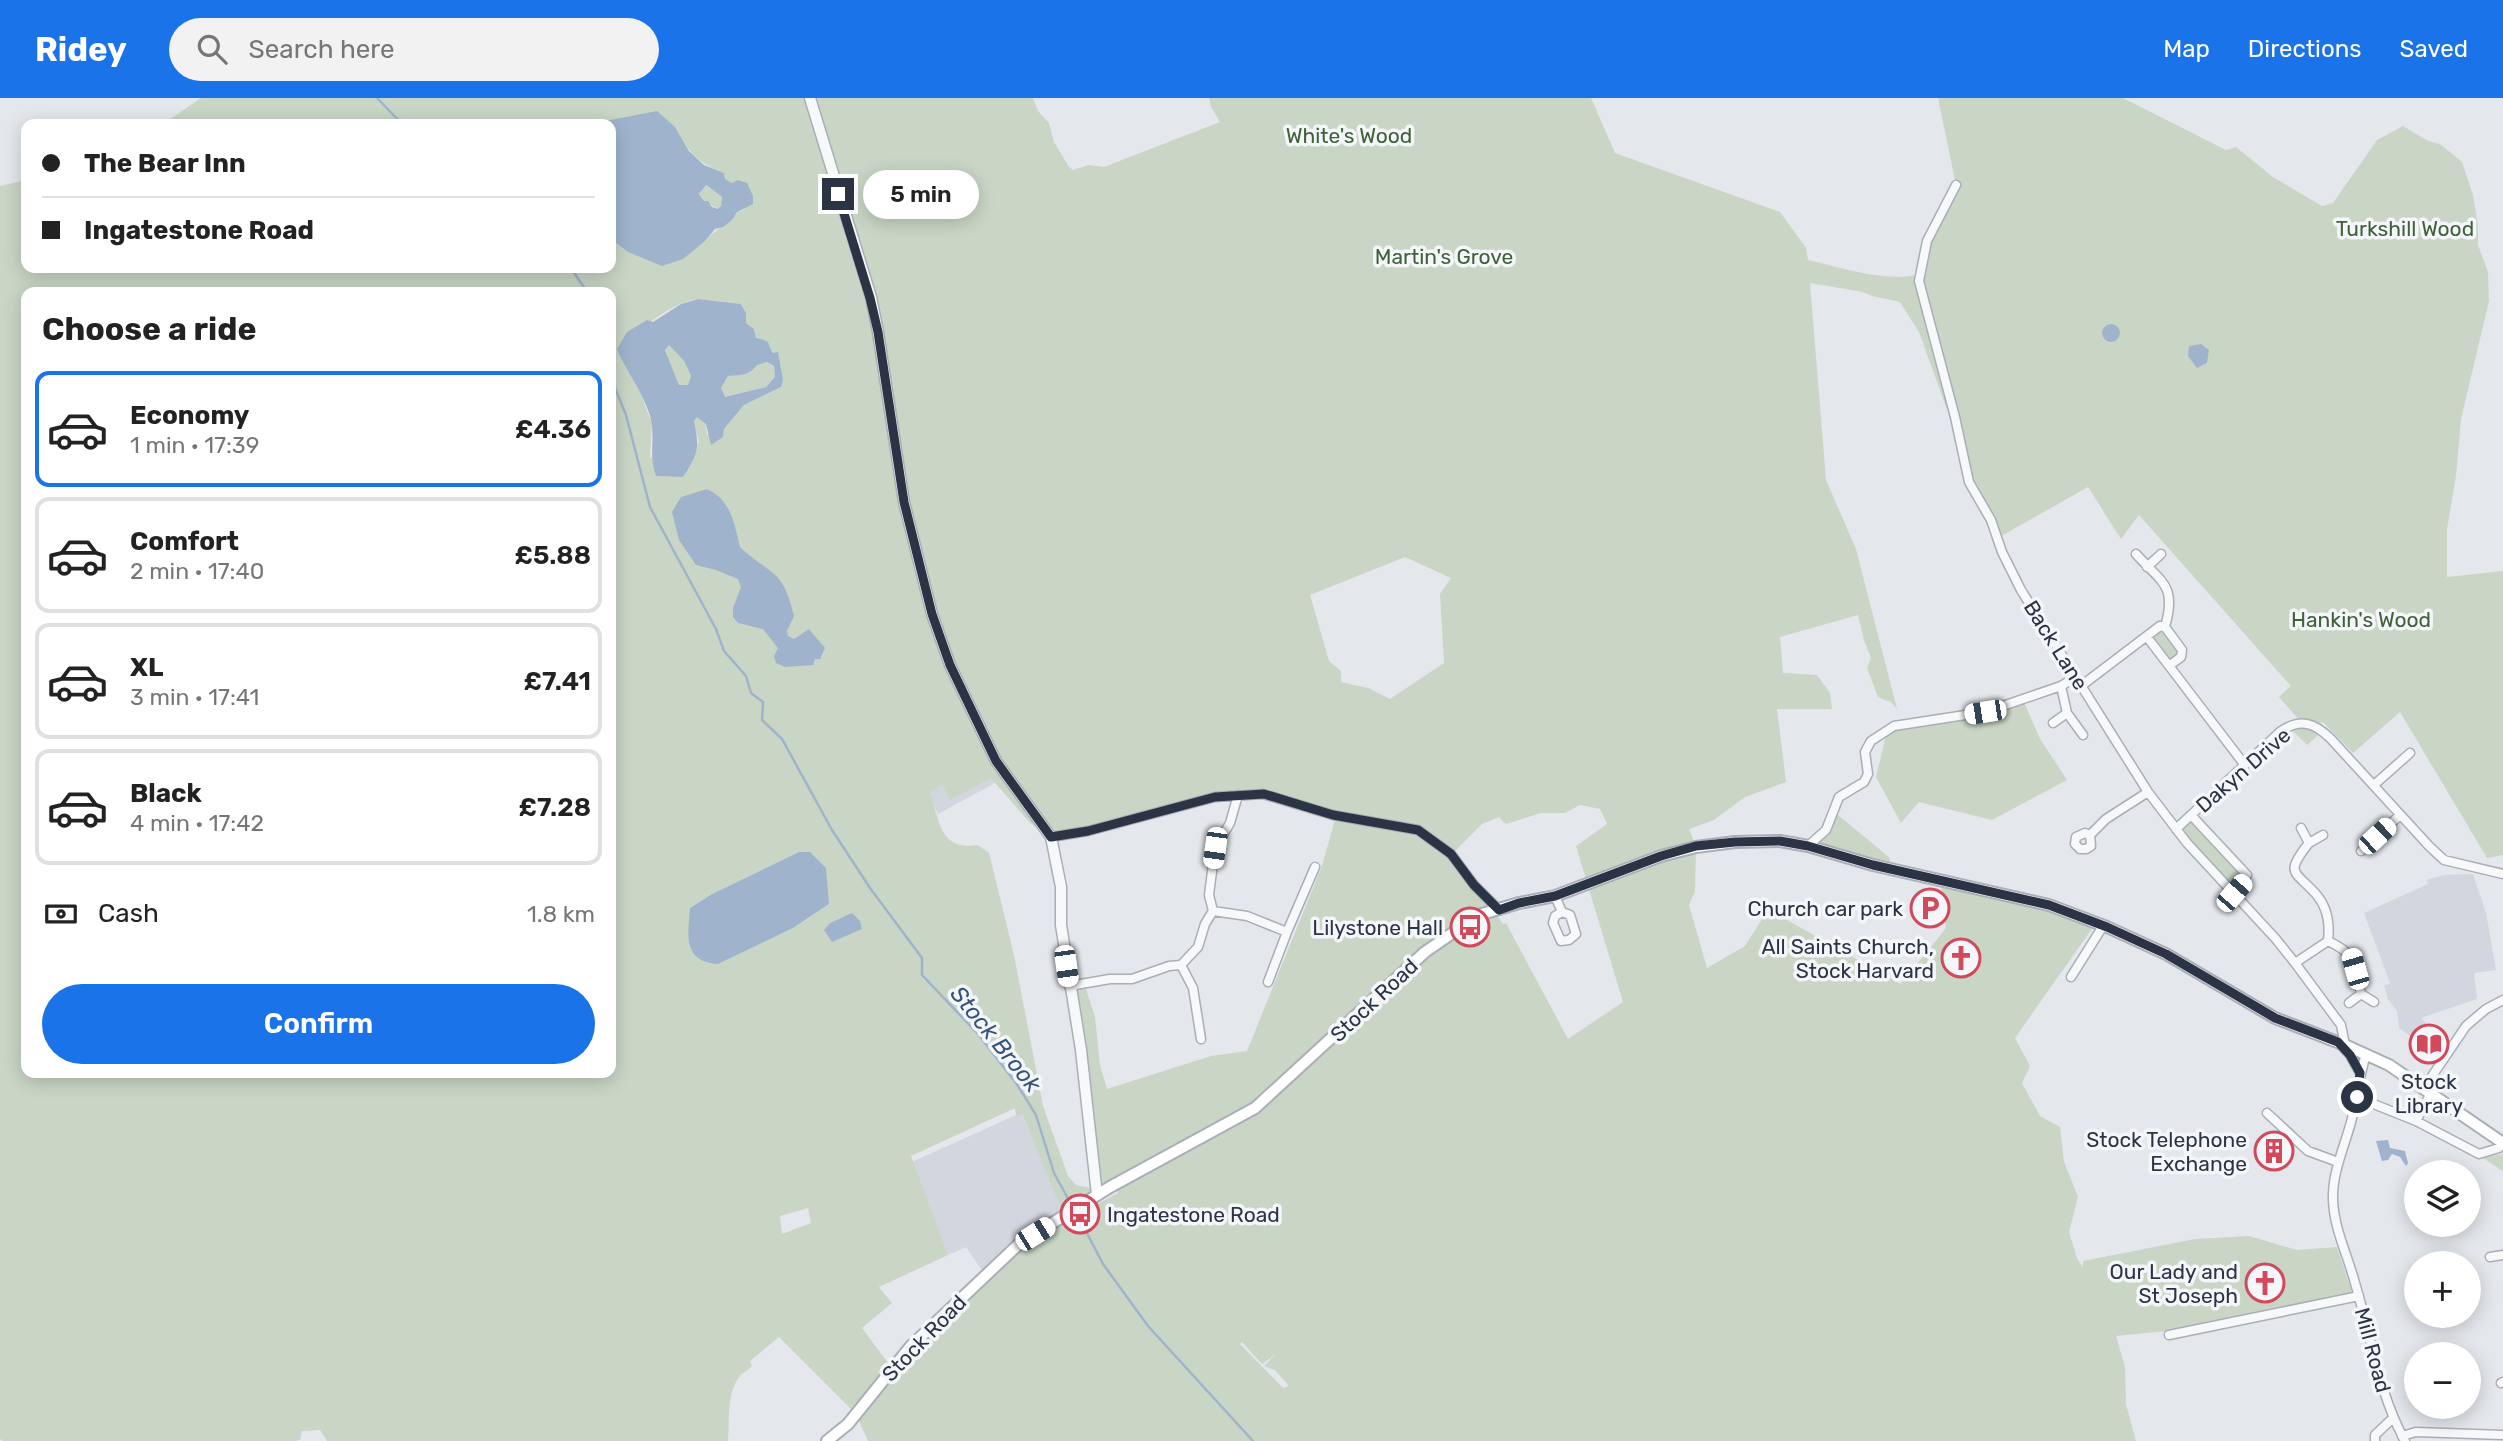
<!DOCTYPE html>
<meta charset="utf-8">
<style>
:root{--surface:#fff;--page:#f2f2f2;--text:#222;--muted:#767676;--line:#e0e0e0;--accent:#1a73e8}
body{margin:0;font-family:Rubik,sans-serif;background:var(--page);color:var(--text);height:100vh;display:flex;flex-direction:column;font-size:26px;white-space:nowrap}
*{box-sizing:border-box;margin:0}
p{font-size:23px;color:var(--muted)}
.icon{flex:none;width:38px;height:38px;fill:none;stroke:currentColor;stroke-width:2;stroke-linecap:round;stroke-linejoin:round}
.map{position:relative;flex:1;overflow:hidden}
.side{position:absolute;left:21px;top:189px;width:595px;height:791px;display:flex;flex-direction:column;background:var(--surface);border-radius:14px;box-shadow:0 4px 18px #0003}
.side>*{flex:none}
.guide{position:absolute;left:21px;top:21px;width:595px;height:154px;border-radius:14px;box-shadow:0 4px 18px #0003;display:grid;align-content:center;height:154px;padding:0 21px;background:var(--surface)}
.controls{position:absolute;left:2404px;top:1062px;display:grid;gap:14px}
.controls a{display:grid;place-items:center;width:77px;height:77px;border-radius:50%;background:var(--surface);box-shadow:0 4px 18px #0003;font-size:35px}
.end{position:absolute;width:32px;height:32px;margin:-16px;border:9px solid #2b3445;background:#fff;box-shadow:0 0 0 4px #fff}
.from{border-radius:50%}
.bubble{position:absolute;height:49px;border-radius:24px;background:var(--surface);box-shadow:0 4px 18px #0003;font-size:23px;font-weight:600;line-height:49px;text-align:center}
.car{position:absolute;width:21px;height:42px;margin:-21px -10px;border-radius:9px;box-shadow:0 0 5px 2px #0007;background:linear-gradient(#fff 24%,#345 0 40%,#fff 0 76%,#345 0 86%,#fff 0)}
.guide b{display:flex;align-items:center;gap:24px;height:66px;font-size:26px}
.guide b+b{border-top:2px solid var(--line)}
.guide i{width:18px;height:18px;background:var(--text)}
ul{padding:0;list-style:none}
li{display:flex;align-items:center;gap:21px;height:116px;margin:0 14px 10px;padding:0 7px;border:4px solid var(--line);border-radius:14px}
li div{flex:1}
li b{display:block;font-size:26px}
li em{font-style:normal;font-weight:600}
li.active{border-color:var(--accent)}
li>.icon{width:63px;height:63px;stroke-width:1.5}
h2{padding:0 21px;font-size:32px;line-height:84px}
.pay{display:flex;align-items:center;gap:18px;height:77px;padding:0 21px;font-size:26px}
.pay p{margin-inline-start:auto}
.cta{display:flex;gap:14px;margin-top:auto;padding:14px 21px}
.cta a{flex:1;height:80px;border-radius:42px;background:var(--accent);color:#fff;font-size:28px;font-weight:600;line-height:80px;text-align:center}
header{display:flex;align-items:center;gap:42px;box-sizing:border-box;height:98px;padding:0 35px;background:var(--accent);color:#fff}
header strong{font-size:33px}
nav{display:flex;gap:38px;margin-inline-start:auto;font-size:24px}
.search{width:490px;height:63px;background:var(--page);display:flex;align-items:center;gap:18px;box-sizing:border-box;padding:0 24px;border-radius:38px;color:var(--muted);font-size:26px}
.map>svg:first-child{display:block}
.built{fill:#d2d6de}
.green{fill:#c9d6c5;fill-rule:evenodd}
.water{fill:#9fb4cc;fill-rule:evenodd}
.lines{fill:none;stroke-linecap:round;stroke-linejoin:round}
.stream{stroke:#9fb4cc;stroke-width:2.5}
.minor-casing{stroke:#a9aeb7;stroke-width:11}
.tertiary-casing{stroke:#a9aeb7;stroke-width:13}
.secondary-casing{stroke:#a9aeb7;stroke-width:14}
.minor{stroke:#f7f8fa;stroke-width:8}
.tertiary{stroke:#f7f8fa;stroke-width:10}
.secondary{stroke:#fff;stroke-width:10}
.route{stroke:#2b3445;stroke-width:9}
.labels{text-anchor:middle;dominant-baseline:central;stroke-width:7;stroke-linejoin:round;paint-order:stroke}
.park-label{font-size:21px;fill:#3f6138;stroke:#f4f6f9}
.street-label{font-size:21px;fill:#2b3445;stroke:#f4f6f9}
.poi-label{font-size:21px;fill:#2b3445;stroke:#f4f6f9;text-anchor:end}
.water-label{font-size:23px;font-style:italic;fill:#34527a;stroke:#f4f6f9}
</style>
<header>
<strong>Ridey</strong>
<div class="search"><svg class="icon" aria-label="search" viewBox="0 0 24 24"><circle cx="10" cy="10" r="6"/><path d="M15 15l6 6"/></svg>Search here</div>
<nav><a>Map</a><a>Directions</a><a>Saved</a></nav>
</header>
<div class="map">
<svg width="2503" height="1343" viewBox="0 0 2503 1343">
<rect width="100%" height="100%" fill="#e4e7ec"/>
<path class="built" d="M 1000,675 L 1004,680 L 938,716 L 929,694 L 942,687 L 950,701 Z
M 2473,776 L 2486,815 L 2496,872 L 2474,875 L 2477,901 L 2421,920 L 2443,943 L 2433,955 L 2399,930 L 2397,913 L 2388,901 L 2384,887 L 2390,886 L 2387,877 L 2364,815 L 2428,786 L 2426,782 L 2444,777 Z
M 1021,1015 L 1064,1114 L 986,1178 L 966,1149 L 948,1157 L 912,1064 Z"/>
<path class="green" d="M 201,0 L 1033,0 L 1038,13 L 1049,25 L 1054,44 L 1069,69 L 1073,72 L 1089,67 L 1104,69 L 1220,24 L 1211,9 L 1209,0 L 1591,0 L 1615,55 L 1780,114 L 1806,150 L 1808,162 C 1844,170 1883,185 1921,176 L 1927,143 L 1956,87 L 1938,0 L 2123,0 L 2226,52 L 2236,49 L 2273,79 L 2322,108 L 2333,105 L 2377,42 L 2403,28 L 2428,43 L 2440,46 L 2462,64 L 2473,97 L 2478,128 L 2478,147 L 2488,174 L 2489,203 L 2461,321 L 2456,378 L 2447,431 L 2447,479 L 2503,473 L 2503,757 L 2487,760 L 2400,614 L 2353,655 L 2323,624 L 2315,627 L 2323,633 L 2307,647 L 2288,628 L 2301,624 L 2279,599 L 2291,588 L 2139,417 L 2121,441 L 2088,389 L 1998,440 L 1974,395 L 1955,319 L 1946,309 L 1919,234 L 1900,204 L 1872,198 L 1863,194 L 1810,185 L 1826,382 L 1856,451 L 1897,611 L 1891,604 L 1878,599 L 1867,570 L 1871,560 L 1864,542 L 1858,517 L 1780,539 L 1783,575 L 1817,577 L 1830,595 L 1832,611 L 1777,611 L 1786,684 L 1745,699 L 1714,722 L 1689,731 L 1696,749 L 1695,793 L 1689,807 L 1707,870 L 1745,848 L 1771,807 L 1776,816 L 1901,886 L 1946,830 L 1943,808 L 1940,805 L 1942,787 L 1956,785 L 2096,825 L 2015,940 L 2030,968 L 2022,985 L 2040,1018 L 2060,1029 L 2064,1064 L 2078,1099 L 2069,1134 L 2077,1160 L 2083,1170 L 2083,1163 L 2195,1141 L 2249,1138 L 2297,1152 L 2337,1149 L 2353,1197 L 2167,1233 L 2116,1238 L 2125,1269 L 2126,1306 L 2136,1343 L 868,1343 L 856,1316 L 779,1239 L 750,1263 L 752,1268 C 748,1273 744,1273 740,1278 C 726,1295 730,1322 728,1343 L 327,1343 L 320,1332 L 302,1333 L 300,1342 L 294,1343 L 3,1343 L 0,1341 L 0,88 L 26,82 L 26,170 L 611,170 L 611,141 L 628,154 L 705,143 C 715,131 730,126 737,114 L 745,111 L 732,85 L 725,82 L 724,75 C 696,64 689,54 675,29 L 626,20 L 589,26 L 163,26 ZM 26,194 L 611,194 L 611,975 L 26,975 ZM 698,201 L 741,206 L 746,215 L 746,225 L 754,231 L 756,240 L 774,255 L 778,254 L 781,289 L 744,307 L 724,331 L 707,337 L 706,326 L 697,318 L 694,323 L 699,345 L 650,360 L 652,326 L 642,299 L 617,251 C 640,233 668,205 698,201 ZM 1405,459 L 1451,480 L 1440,496 L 1444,565 L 1390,601 L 1368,590 L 1341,584 L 1341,573 L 1329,563 L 1310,497 ZM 991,680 L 1030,725 L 1051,739 L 1238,697 L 1264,696 L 1336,718 L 1322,768 L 1247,953 L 1211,958 L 1107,991 L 1100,967 L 1095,919 L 1084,885 L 1069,888 L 1097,1097 L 1115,1087 L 1118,1095 L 1090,1110 L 1085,1105 L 1091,1100 L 1090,1090 L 1076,1087 L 1068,1078 L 1043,1008 L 1014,857 L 989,755 L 978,747 C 939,753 940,723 930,694 L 942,687 L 950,702 ZM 1580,707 L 1600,711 L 1607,726 L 1576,748 L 1623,904 L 1568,941 L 1506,825 L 1503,826 L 1452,756 L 1482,726 L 1499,719 L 1506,726 L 1541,715 L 1565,715 ZM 799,754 L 829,806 L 793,830 L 718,866 L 690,810 L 712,796 ZM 1015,1010 L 1016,1017 L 1022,1016 L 1063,1115 L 1019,1146 L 892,1270 L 862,1230 L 892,1205 L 879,1189 L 948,1157 L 911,1058 ZM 808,1110 L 811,1125 L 782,1136 L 780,1118 ZM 1242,1244 L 1262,1266 L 1275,1257 L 1264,1268 L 1275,1272 L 1289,1288 L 1283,1290 L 1240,1246 Z
M 705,87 L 722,99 L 721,108 L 718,111 L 704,103 L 699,96 Z
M 669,246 L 684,263 L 691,278 L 688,287 L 679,287 L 665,252 Z
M 767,264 L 774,268 L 775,279 L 766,289 L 725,300 L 721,290 L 728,278 C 741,277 749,278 757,267 Z
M 2160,528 L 2182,552 L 2170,567 L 2147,539 Z
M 2021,597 L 2040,641 L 2067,682 L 1992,722 L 1919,704 L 1901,725 L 1876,679 L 1889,625 L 1997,606 Z
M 1833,713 L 1889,759 L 1893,771 L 1808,748 L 1822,737 Z
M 2191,717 L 2247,777 L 2234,795 L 2176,731 Z
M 2503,1056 L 2503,1073 L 2483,1060 Z"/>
<path class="water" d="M 657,13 L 675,29 L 689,53 L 704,67 L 724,75 L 725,81 L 732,85 L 738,82 L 747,85 L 753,98 L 753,106 L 737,114 L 732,122 L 723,129 L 715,131 L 705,143 L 683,161 L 662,168 L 628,154 L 611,141 L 611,26 L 589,26 ZM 706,87 L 722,99 L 721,108 L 718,111 L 712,109 L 708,103 L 704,103 L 699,96 Z
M 698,201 L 741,206 L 746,215 L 746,225 L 754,231 L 756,240 C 773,244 766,244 773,255 L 778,254 L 783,282 L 781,289 L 744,307 L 724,331 L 723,339 L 711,347 L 706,326 L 697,319 L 694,323 C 700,350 698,356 683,379 L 656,378 C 649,356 654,348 652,328 C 650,304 626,274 617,251 L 627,234 L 647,222 L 653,224 L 681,206 ZM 669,247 L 684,263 L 691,278 L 688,287 L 679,287 L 665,252 ZM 767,264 L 774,268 L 775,279 L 766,289 L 725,299 L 721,290 L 728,278 C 741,277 749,278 757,267 Z
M2102 235a9 9 0 1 1 18 0a9 9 0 1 1-18 0Z
M 2201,246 L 2209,252 L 2207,265 L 2197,270 L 2188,258 L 2189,248 Z
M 707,391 C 731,402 734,425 740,449 C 771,478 783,470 794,518 L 787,533 L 788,538 L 794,541 L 809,531 L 825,550 L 820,561 L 815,561 L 813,567 L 785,569 L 776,565 L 774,558 L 778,550 L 763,531 L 738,525 L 733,519 L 733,510 L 741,489 L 738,481 L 716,472 L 696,467 L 679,442 L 672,414 L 681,399 Z
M 799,754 L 810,754 L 826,770 L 829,806 L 793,830 L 718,866 C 682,863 688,837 690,810 L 712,796 Z
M 852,815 L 860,823 L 862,831 L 832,844 L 824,832 L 830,825 Z
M 2388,1042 L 2390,1050 L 2405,1053 L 2408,1065 L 2406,1068 L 2400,1059 L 2392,1056 L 2388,1062 L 2382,1063 L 2376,1043 Z"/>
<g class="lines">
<path class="stream" d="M 377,0 L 402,26
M 571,170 L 587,194
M 611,280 L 626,317 L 650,409 L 716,531 L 724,553 L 746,578 L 751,595 L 763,604 L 762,622 L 782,641 L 832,732 L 870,790 L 922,860 L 922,877 L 978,936 L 1016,985 L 1036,1017 L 1054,1075 L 1072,1108
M 1076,1114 L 1103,1166 L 1148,1228 L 1253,1343"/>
<defs>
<path id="minor" d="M 1956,87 L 1927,143 L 1919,183 L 1955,319 L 1969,384 L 1991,422 L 2002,454 L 2021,492 L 2148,694 L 2187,745 L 2275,840 L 2295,865 L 2341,927 L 2345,947
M 2136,456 C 2162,485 2177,487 2165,529
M 2147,469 L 2161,456
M 2147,539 L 2244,666
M 2081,588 L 2160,528 L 2165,529 L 2182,552 L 2181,559 L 2170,567
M 2067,615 L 2083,637
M 2053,625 L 2067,615 L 2061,588
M 2374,687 L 2410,655
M 2191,717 L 2247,777 L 2234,795
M 2176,731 L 2281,633 C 2301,620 2315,625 2331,641 L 2429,748 L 2444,762 L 2503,776
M 2090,737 L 2085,735 L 2076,739 L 2075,746 L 2080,751 L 2086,751 L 2091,748 L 2090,737 L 2106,721 L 2148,694
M 1051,739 L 1088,733 L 1215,699 L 1263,696 L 1333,717 L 1418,732 L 1451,756 L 1474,787 L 1499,812
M 2309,745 L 2323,737
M 1808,748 L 1826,732 L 1839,699 L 1864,684 L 1868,676 L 1865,654 L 1871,643 L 1894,628 L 1985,614 L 2061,588 L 2076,579
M 2361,753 L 2400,717
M 1555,798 L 1562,814 L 1570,817 L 1576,836 L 1569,842 L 1561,843 L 1553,825 L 1555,818 L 1562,814
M 1213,813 L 1247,818 L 1287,834 L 1268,884
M 1287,834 L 1315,769
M 2328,843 C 2357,856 2354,867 2361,896 L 2374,904
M 2295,865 L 2328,843 C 2330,826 2327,808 2315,795 C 2295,773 2284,776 2309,745 L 2301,730
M 1181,867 L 1193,890 L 1201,941
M 2071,879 L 2103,828
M 1069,888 L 1110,881 L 1132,881 L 1169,868 L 1181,867 L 1198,849 L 1205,826 L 1213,813 L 1209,797 L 1215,750 L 1230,725 L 1238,697
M 2349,905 L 2361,896
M 2340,946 L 2350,957 L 2360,975
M 2366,956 C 2359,979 2357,1002 2351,1024 C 2344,1050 2332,1075 2333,1102 C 2334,1131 2348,1158 2355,1185 C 2371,1238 2378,1294 2405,1343
M 2424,990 L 2466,928 L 2486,911 L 2503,902
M 2356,999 L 2416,1023 L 2479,1056 L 2499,1050 L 2503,1046
M 2267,1015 L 2308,1053 L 2338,1064
M 2416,1023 L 2431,995
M 2490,1159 L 2503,1157
M 2169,1237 L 2359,1198
M 2501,1285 L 2503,1284
M 2402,1338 L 2416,1334 L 2503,1337
M 2375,1343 L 2375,1337 L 2393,1320"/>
<path id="tertiary" d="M 810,0 L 871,199 L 878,234 L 904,404 L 932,516 L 950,567 L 996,663 L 1051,739 L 1061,789 L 1061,827 L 1081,952 L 1097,1097"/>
<path id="secondary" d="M 827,1343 L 848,1326 L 911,1248 L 1019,1146 L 1110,1089 L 1255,1010 L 1425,854 L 1470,823 L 1482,816 L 1519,805 L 1555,798 L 1661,758 L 1696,749 L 1735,744 L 1780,743 L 1808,748 L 1873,767 L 2049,807 L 2107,829 L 2166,856 L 2275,920 L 2345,947 L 2389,967 L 2503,1045"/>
</defs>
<use href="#minor" class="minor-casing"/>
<use href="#tertiary" class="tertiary-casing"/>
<use href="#secondary" class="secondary-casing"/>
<use href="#minor" class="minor"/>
<use href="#tertiary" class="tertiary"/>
<use href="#secondary" class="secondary"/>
</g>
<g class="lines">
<path class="route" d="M 838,96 L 870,200 L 878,234 L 904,404 L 932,516 L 950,567 L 996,663 L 1051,739 L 1088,733 L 1215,699 L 1264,696 L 1333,717 L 1418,732 L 1451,756 L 1474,787 L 1499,812 L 1519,805 L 1555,798 L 1661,758 L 1696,748 L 1735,744 L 1780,743 L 1808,748 L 1873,767 L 2049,807 L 2107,829 L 2166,856 L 2275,920 L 2338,944 L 2350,957 L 2360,975 L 2357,999"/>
</g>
<defs>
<symbol id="parking-ring" viewBox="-11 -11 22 22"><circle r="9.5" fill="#f4f6f9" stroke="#d1495b" stroke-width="1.5"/><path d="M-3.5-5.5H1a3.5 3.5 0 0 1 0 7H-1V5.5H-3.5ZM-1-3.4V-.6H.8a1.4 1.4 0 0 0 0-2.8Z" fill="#d1495b"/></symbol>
<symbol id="bus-ring" viewBox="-11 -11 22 22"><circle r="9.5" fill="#f4f6f9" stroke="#d1495b" stroke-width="1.5"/><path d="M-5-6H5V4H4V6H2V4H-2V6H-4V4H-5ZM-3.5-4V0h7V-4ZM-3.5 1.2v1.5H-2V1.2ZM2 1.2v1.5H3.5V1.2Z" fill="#d1495b"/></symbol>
<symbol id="church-ring" viewBox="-11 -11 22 22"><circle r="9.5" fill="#f4f6f9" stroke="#d1495b" stroke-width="1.5"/><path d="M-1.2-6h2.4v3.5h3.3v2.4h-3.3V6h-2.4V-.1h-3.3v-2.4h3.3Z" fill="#d1495b"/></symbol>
<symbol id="library-ring" viewBox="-11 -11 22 22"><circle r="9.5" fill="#f4f6f9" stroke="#d1495b" stroke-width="1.5"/><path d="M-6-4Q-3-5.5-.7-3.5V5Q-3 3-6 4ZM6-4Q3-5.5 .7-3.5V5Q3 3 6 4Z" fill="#d1495b"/></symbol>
<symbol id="building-ring" viewBox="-11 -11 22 22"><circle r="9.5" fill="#f4f6f9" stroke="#d1495b" stroke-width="1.5"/><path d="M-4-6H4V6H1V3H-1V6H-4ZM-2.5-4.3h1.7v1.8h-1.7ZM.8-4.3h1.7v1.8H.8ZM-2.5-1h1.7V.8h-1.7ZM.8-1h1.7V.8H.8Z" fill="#d1495b"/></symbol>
</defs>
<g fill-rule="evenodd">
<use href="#parking-ring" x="1908" y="788" width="44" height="44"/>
<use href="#bus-ring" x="1448" y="807" width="44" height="44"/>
<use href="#church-ring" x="1939" y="838" width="44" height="44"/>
<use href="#library-ring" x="2407" y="924" width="44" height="44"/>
<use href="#building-ring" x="2252" y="1031" width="44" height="44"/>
<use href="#bus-ring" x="1058" y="1094" width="44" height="44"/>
<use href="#church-ring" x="2243" y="1163" width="44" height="44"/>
</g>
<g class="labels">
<g class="park-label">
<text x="1349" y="37">White's Wood</text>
<text x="2405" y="130">Turkshill Wood</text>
<text x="1444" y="158">Martin's Grove</text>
<text x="2361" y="521">Hankin's Wood</text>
</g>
<g class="street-label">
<text transform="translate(2056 547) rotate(58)">Back Lane</text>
<text transform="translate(2243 672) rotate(-41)">Dakyn Drive</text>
<text transform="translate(1374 902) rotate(-43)">Stock Road</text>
<text transform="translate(924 1240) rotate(-46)">Stock Road</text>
<text transform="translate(2373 1252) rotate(75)">Mill Road</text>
</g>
<g class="poi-label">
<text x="1903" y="810">Church car park</text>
<text x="1443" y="829">Lilystone Hall</text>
<text x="1934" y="848">All Saints Church,<tspan x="1934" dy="24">Stock Harvard</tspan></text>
<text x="2429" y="983" text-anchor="middle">Stock<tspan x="2429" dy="24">Library</tspan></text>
<text x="2247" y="1041">Stock Telephone<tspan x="2247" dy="24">Exchange</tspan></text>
<text x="1107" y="1116" text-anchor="start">Ingatestone Road</text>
<text x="2238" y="1173">Our Lady and<tspan x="2238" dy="24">St Joseph</tspan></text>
</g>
<g class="water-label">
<text transform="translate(996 941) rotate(51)">Stock Brook</text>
</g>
</g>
</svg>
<div class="controls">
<a><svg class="icon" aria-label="layers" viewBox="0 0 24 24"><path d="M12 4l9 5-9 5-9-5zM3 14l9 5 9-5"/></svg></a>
<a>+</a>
<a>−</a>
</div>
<i class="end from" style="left:2357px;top:999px"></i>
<i class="end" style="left:838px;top:96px"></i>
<div class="bubble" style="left:863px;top:72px;width:116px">5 min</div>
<i class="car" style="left:1985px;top:614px;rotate:261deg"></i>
<i class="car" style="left:2377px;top:738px;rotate:47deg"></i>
<i class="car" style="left:1215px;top:750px;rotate:188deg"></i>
<i class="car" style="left:2234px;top:795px;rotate:41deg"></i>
<i class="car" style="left:1066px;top:868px;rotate:172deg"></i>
<i class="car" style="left:2355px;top:871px;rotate:344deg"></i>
<i class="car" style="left:1035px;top:1136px;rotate:58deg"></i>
<div class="guide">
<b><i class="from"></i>The Bear Inn</b>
<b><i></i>Ingatestone Road</b>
</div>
<section class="side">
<h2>Choose a ride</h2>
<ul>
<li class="active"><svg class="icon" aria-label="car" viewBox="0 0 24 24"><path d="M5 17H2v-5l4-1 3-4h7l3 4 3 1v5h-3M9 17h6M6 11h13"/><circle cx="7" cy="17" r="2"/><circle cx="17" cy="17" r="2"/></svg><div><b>Economy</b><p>1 min · 17:39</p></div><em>£4.36</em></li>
<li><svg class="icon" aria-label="car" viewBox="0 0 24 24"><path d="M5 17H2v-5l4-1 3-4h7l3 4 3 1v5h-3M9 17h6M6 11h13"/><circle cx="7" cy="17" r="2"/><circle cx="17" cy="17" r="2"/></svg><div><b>Comfort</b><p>2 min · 17:40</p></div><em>£5.88</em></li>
<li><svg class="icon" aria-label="car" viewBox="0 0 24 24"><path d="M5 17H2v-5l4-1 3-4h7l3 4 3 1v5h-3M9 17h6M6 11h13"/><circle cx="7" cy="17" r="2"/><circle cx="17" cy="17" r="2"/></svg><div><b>XL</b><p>3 min · 17:41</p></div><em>£7.41</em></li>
<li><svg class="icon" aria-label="car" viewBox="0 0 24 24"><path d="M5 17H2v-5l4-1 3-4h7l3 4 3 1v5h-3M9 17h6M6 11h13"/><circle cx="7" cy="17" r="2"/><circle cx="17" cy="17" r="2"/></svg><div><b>Black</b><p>4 min · 17:42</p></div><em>£7.28</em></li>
</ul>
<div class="pay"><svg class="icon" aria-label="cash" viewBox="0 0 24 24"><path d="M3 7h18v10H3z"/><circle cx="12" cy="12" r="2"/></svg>Cash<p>1.8 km</p></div>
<div class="cta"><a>Confirm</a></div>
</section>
</div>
